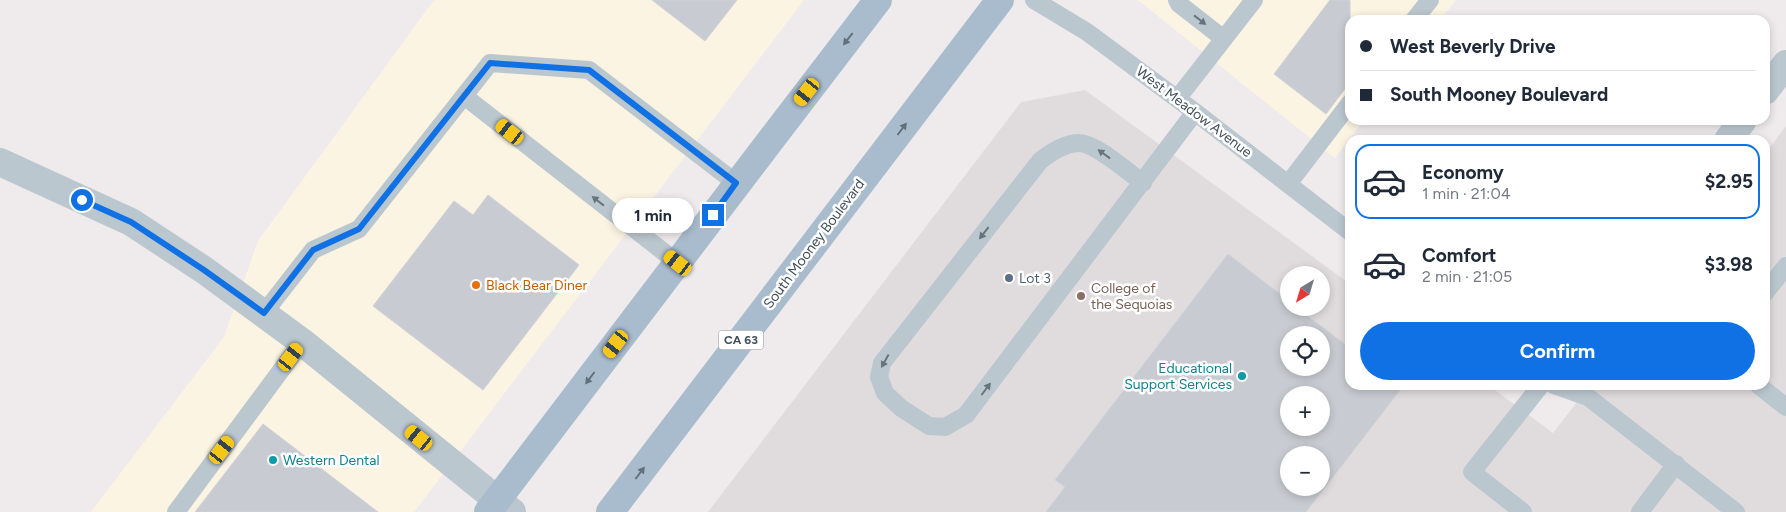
<!DOCTYPE html>
<meta charset="utf-8">
<style>
:root{--surface:#fff;--page:#f6f6f7;--text:#1f2937;--muted:#747a83;--line:#e0e1e3;--accent:#1071e4}
body{margin:0;font-family:Figtree,sans-serif;background:var(--page);color:var(--text);height:100vh;display:flex;flex-direction:column;font-size:19px;white-space:nowrap}
*{box-sizing:border-box;margin:0}
p{font-size:16px;color:var(--muted)}
.icon{flex:none;width:28px;height:28px;fill:none;stroke:currentColor;stroke-width:2;stroke-linecap:round;stroke-linejoin:round}
.map{position:relative;flex:1;overflow:hidden}
.drawer{position:absolute;left:1345px;top:135px;width:425px;height:255px;display:flex;flex-direction:column;background:var(--surface);border-radius:15px;box-shadow:0 2px 8px #0003}
.drawer>*{flex:none}
.hud{position:absolute;left:1345px;top:15px;width:425px;height:110px;border-radius:15px;box-shadow:0 2px 8px #0003;display:grid;align-content:center;height:110px;padding:0 15px;background:var(--surface)}
.needle{width:32px;rotate:218deg}
.buttons{position:absolute;left:1280px;top:266px;display:grid;gap:10px}
.buttons a{display:grid;place-items:center;width:50px;height:50px;border-radius:50%;background:var(--surface);box-shadow:0 2px 8px #0003;font-size:25px}
.end{position:absolute;width:22px;height:22px;margin:-11px;border:6px solid #1071e4;background:#fff;box-shadow:0 0 0 2px #fff}
.from{border-radius:50%}
.bubble{position:absolute;height:35px;border-radius:18px;background:var(--surface);box-shadow:0 2px 8px #0003;font-size:16px;font-weight:700;line-height:35px;text-align:center}
.car{position:absolute;width:15px;height:30px;margin:-15px -8px;border-radius:6px;box-shadow:0 0 4px 1px #0007;background:linear-gradient(#f5c518 24%,#345 0 40%,#f5c518 0 76%,#345 0 86%,#f5c518 0)}
.hud b{display:flex;align-items:center;gap:18px;height:48px;font-size:19px}
.hud b+b{border-top:1px solid var(--line)}
.hud i{width:12px;height:12px;background:var(--text)}
ul{padding:9px 0 0;list-style:none}
li{display:flex;align-items:center;gap:15px;height:75px;margin:0 10px 8px;padding:0 5px;border:2px solid transparent;border-radius:15px}
li div{flex:1}
li b{display:block;font-size:19px}
li em{font-style:normal;font-weight:700}
li.selected{border-color:var(--accent)}
li>.icon{width:45px;height:45px;stroke-width:1.5}
.button{display:flex;gap:10px;margin-top:auto;padding:10px 15px}
.button a{flex:1;height:58px;border-radius:30px;background:var(--accent);color:#fff;font-size:20px;font-weight:700;line-height:58px;text-align:center}
.map>svg:first-child{display:block}
.commercial{fill:#fcf4e2}
.education{fill:#e0dcde;fill-rule:evenodd}
.building{fill:#c8cbd1;stroke:#cfd2d8;fill-rule:evenodd}
.lines{fill:none;stroke-linecap:round;stroke-linejoin:round}
.service{stroke:#bbc7cf;stroke-width:18}
.minor{stroke:#bbc7cf;stroke-width:28}
.primary{stroke:#a9bccd;stroke-width:28}
.oneway{fill:#67747d}
.oneway2{fill:#62707c}
.route{stroke:#1071e4;stroke-width:6}
.service-dot{fill:#5c6f8a;stroke:#fff;stroke-width:2}
.food-dot{fill:#e8710a;stroke:#fff;stroke-width:2}
.education-dot{fill:#8d6e63;stroke:#fff;stroke-width:2}
.culture-dot{fill:#0f9aa8;stroke:#fff;stroke-width:2}
.labels{text-anchor:middle;dominant-baseline:central;stroke-width:5;stroke-linejoin:round;paint-order:stroke}
.shield{fill:#fff;stroke:#7b848c;stroke-width:1}
.shield-label{font-size:12px;font-weight:bold;fill:#43505a}
.street-label{font-size:14px;fill:#43505a;stroke:#fff}
.service-label{font-size:14px;fill:#4e5e75;stroke:#fff;text-anchor:start}
.food-label{font-size:14px;fill:#c56008;stroke:#fff;text-anchor:start}
.education-label{font-size:14px;fill:#785e54;stroke:#fff;text-anchor:start}
.culture-label{font-size:14px;fill:#0d838f;stroke:#fff;text-anchor:end}
</style>
<div class="map">
<svg width="1786" height="512" viewBox="0 0 1786 512">
<rect width="100%" height="100%" fill="#efebec"/>
<path class="commercial" d="M 434,0 L 804,0 L 414,512 L 91,512 L 224,337 L 258,241 Z
M 1138,0 L 1456,0 L 1440,20 L 1350,20 L 1350,120 L 1364,120 L 1335,158 Z"/>
<path class="education" d="M 1085,90 L 1350,284 L 1350,385 L 1488,385 L 1553,433 L 1590,385 L 1765,385 L 1765,154 L 1786,126 L 1786,512 L 708,512 L 1021,102 ZM 1289,275 L 1321,275 L 1321,308 L 1289,308 ZM 1289,335 L 1321,335 L 1321,368 L 1289,368 ZM 1289,395 L 1321,395 L 1321,428 L 1289,428 ZM 1289,455 L 1321,455 L 1321,488 L 1289,488 Z"/>
<path class="building" d="M 652,0 L 737,0 L 705,41 Z
M 1330,0 L 1350,0 L 1350,82 L 1326,114 L 1274,74 Z
M 488,195 L 579,265 L 483,390 L 373,306 L 454,201 L 473,215 Z
M 1228,254 L 1289,301 L 1289,308 L 1297,308 L 1350,348 L 1350,385 L 1404,385 L 1306,512 L 1046,512 L 1065,487 L 1055,480 ZM 1289,335 L 1321,335 L 1321,368 L 1289,368 ZM 1289,395 L 1321,395 L 1321,428 L 1289,428 ZM 1289,455 L 1321,455 L 1321,488 L 1289,488 Z
M 263,424 L 378,512 L 195,512 Z"/>
<g class="lines">
<path class="service" d="M 1034,0 L 1087,32 L 1195,112 L 1350,232
M 1177,0 L 1179,4 L 1224,39
M 1414,20 L 1430,0
M 464,96 L 678,263
M 1177,99 L 1254,0
M 1143,183 C 1129,173 1095,142 1078,143 C 1063,144 1051,152 1040,161 L 882,363 L 879,377 L 885,393 L 901,408 L 929,426 L 945,427 L 966,415 L 1195,112
M 1288,184 L 1350,103
M 1765,293 L 1786,266
M 264,313 L 313,250 L 359,229 L 490,63 L 589,70 L 736,183
M 1554,385 L 1588,397 L 1736,512
M 1758,385 L 1786,407
M 176,512 L 302,342
M 1523,512 L 1472,472 L 1541,385
M 1640,512 L 1676,464"/>
<path class="minor" d="M 1765,91 L 1786,64
M 1728,140 L 1743,120
M 0,162 L 131,222 L 204,270 L 302,342 L 512,512"/>
<path class="primary" d="M 488,512 C 618,342 747,170 878,0
M 610,512 L 1000,0"/>
</g>
<defs><path id="oneway-solid" d="M-6-.8H1V-3.2L6.5 0L1 3.2V.8H-6Z" transform="scale(1.25)"/></defs>
<g class="oneway">
<use href="#oneway-solid" transform="translate(1200 20) rotate(38)"/>
<use href="#oneway-solid" transform="translate(1104 154) rotate(-144)"/>
<use href="#oneway-solid" transform="translate(598 201) rotate(-142)"/>
<use href="#oneway-solid" transform="translate(984 233) rotate(128)"/>
<use href="#oneway-solid" transform="translate(885 361) rotate(119)"/>
<use href="#oneway-solid" transform="translate(986 389) rotate(-53)"/>
</g>
<g class="oneway2">
<use href="#oneway-solid" transform="translate(848 39) rotate(128)"/>
<use href="#oneway-solid" transform="translate(902 129) rotate(-53)"/>
<use href="#oneway-solid" transform="translate(590 378) rotate(127)"/>
<use href="#oneway-solid" transform="translate(640 473) rotate(-53)"/>
</g>
<g class="lines">
<path class="route" d="M 82,200 L 131,222 L 204,270 L 264,313 L 313,250 L 359,229 L 490,63 L 589,70 L 736,183 L 713,215"/>
</g>
<circle class="service-dot" cx="1009" cy="278" r="5"/>
<circle class="food-dot" cx="476" cy="285" r="5"/>
<circle class="education-dot" cx="1081" cy="296" r="5"/>
<g class="culture-dot">
<circle cx="1242" cy="376" r="5"/>
<circle cx="273" cy="460" r="5"/>
</g>
<g class="labels">
<rect class="shield" x="718.5" y="330.5" width="45" height="19" rx="4"/>
<g class="shield-label">
<text x="741" y="340">CA 63</text>
</g>
<g class="street-label">
<text transform="translate(1194 112) rotate(37)">West Meadow Avenue</text>
<text transform="translate(814 244) rotate(-53)">South Mooney Boulevard</text>
</g>
<g class="service-label">
<text x="1019" y="278">Lot 3</text>
</g>
<g class="food-label">
<text x="486" y="285">Black Bear Diner</text>
</g>
<g class="education-label">
<text x="1091" y="288">College of<tspan x="1091" dy="16">the Sequoias</tspan></text>
</g>
<g class="culture-label">
<text x="1232" y="368">Educational<tspan x="1232" dy="16">Support Services</tspan></text>
<text x="283" y="460" text-anchor="start">Western Dental</text>
</g>
</g>
</svg>
<div class="buttons">
<a><svg class="needle" viewBox="-14 -14 28 28"><path d="M0-13l5 13h-10z" fill="#e53935"/><path d="M0 13l5-13h-10z" fill="#747a83"/></svg></a>
<a><svg class="icon" aria-label="locate" viewBox="0 0 24 24"><circle cx="12" cy="12" r="6"/><path d="M12 2v4M12 18v4M2 12h4M18 12h4"/></svg></a>
<a>+</a>
<a>−</a>
</div>
<i class="end from" style="left:82px;top:200px"></i>
<i class="end" style="left:713px;top:215px"></i>
<div class="bubble" style="left:612px;top:198px;width:82px">1 min</div>
<i class="car" style="left:807px;top:92px;rotate:218deg"></i>
<i class="car" style="left:510px;top:132px;rotate:308deg"></i>
<i class="car" style="left:678px;top:263px;rotate:308deg"></i>
<i class="car" style="left:616px;top:344px;rotate:217deg"></i>
<i class="car" style="left:291px;top:357px;rotate:37deg"></i>
<i class="car" style="left:419px;top:438px;rotate:309deg"></i>
<i class="car" style="left:222px;top:450px;rotate:37deg"></i>
<div class="hud">
<b><i class="from"></i>West Beverly Drive</b>
<b><i></i>South Mooney Boulevard</b>
</div>
<section class="drawer">
<ul>
<li class="selected"><svg class="icon" aria-label="car" viewBox="0 0 24 24"><path d="M5 17H2v-5l4-1 3-4h7l3 4 3 1v5h-3M9 17h6M6 11h13"/><circle cx="7" cy="17" r="2"/><circle cx="17" cy="17" r="2"/></svg><div><b>Economy</b><p>1 min · 21:04</p></div><em>$2.95</em></li>
<li><svg class="icon" aria-label="car" viewBox="0 0 24 24"><path d="M5 17H2v-5l4-1 3-4h7l3 4 3 1v5h-3M9 17h6M6 11h13"/><circle cx="7" cy="17" r="2"/><circle cx="17" cy="17" r="2"/></svg><div><b>Comfort</b><p>2 min · 21:05</p></div><em>$3.98</em></li>
</ul>
<div class="button"><a>Confirm</a></div>
</section>
</div>
